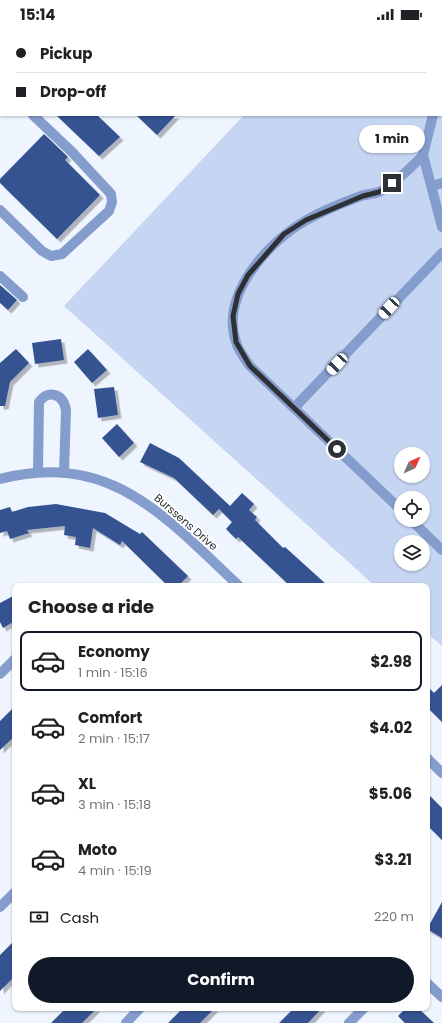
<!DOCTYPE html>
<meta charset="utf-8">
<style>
:root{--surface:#fff;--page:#f2f2f2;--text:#202124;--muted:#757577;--line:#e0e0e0;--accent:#111827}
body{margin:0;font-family:Poppins,sans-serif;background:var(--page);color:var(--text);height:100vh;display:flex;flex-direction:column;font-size:15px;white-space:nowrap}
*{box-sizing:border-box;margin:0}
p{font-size:13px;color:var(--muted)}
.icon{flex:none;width:22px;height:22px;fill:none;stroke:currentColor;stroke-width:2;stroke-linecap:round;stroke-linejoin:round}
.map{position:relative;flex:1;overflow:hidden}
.panel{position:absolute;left:12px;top:555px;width:418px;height:428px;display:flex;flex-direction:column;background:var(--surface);border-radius:8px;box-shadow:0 1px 3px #0004}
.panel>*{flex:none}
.banner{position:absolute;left:0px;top:0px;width:442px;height:88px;box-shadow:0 1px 3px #0004;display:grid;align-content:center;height:88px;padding:0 16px;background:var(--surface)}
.needle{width:26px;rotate:45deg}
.fabs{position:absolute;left:394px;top:419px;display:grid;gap:8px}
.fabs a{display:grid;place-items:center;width:36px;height:36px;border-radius:50%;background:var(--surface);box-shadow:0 1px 3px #0004;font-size:20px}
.end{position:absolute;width:18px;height:18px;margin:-9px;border:5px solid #2d3035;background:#fff;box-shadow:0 0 0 2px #fff}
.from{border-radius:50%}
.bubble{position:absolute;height:28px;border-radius:14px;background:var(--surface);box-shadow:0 1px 3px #0004;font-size:13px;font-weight:700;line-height:28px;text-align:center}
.car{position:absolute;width:12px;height:24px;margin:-12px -6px;border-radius:5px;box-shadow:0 0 3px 1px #0007;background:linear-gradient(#fff 24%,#345 0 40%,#fff 0 76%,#345 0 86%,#fff 0)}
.banner b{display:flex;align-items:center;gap:14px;height:38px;font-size:15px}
.banner b+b{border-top:1px solid var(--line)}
.banner i{width:10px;height:10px;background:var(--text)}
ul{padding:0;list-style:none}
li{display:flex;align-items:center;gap:12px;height:60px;margin:0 8px 6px;padding:0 8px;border:2px solid transparent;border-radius:8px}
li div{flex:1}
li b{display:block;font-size:15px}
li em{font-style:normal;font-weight:700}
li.selected{border-color:var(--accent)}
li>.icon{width:36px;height:36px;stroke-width:1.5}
h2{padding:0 16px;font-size:18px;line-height:48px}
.pay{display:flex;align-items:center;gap:10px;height:44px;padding:0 16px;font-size:15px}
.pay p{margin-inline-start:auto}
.button{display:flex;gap:8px;margin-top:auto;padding:8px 16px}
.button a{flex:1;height:46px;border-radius:24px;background:var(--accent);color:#fff;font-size:16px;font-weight:700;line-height:46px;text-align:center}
.status{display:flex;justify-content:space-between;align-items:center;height:28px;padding:0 20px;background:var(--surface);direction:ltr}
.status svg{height:11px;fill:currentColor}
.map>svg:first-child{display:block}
.green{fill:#c6d5f2;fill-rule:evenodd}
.building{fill:#345291;filter:url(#shadow)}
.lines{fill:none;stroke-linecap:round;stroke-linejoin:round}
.minor{stroke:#859dcd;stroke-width:10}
.major{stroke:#2a51a5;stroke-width:10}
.route{stroke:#2d3035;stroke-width:5}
.labels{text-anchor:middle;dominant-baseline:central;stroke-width:4;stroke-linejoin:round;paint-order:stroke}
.street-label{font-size:11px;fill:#2d3035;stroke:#fff}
</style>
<div class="status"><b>15:14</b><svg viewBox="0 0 49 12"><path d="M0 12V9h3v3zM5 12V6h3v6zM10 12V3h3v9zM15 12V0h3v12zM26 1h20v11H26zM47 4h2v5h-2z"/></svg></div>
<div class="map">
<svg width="442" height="995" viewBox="0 0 442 995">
<defs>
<filter id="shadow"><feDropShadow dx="3.5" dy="3.5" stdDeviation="0" flood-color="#0004"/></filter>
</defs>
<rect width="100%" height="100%" fill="#eff5ff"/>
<path class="green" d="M 326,0 L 442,0 L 442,618 L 427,605 L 427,558 L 375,558 L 64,278 L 244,87 L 441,87 L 441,1 ZM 401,426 L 423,426 L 423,448 L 401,448 ZM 401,470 L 423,470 L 423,492 L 401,492 ZM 401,514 L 423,514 L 423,536 L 401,536 Z"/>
<path class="building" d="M 56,87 L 97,87 L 120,109 L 99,128 Z
M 136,87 L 176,87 L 157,107 Z
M 44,106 L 68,129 L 65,132 L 100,167 L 57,211 L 0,155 L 0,151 Z
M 0,257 L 17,272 L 8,282 L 0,275 Z
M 61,311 L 64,332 L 35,336 L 32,315 Z
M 16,321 L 29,335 L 10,354 L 5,378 L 0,378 L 0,335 Z
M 88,321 L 107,342 L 92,355 L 74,334 Z
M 114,359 L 118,387 L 98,390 L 94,361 Z
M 117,396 L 134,415 L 119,429 L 102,410 Z
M 150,415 L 179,430 L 230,478 L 242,465 L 254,476 L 249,482 L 257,489 L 255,492 L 283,520 L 285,519 L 328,558 L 290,558 L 238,509 L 236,511 L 226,501 L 232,494 L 219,481 L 213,487 L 174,450 L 140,434 Z
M 56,476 L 105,485 L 140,506 L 142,504 L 188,548 L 178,558 L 168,558 L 122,513 L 120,517 L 93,500 L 90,520 L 75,517 L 76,509 L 64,507 L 65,498 L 27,502 L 29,505 L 10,511 L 7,503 L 0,505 L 0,482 L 10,479 L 12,484 L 28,479 Z
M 15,567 L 15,593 L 3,600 L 0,594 L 0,575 Z
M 442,657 L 442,694 L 427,679 L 427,658 L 434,665 Z
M 15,678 L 15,708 L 0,722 L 0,693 Z
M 427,765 L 442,780 L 442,812 L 427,797 Z
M 442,874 L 442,910 L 427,901 Z
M 15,912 L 15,948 L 0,963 L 0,927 Z
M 66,980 L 97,980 L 82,995 L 51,995 Z
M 183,980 L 215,980 L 200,995 L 168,995 Z
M 294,980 L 322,980 L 308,995 L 279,995 Z
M 406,980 L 418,980 L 434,995 L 405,995 L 398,988 Z"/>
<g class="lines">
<path class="minor" d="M 82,0 L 84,1
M 177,0 L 178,1
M 199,0 L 200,1
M 250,1 L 251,0
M 299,1 L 299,0
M 441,61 L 442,58
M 433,87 L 423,127 L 442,199
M 432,158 L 442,155
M 0,182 L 42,223 L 51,228 L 62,226 L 109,183 L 112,174 L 111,166 L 72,124 L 33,87
M 0,248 L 23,269
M 294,380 L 442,225
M 38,444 L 39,374 C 49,361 63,366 66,382 L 64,445
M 0,451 C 111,422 166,490 239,558
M 401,482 L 250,338 C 245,331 238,322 236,314 C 220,267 268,214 305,193 C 322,183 342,175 361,168 C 367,166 374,166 379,164 C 392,158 414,137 423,127
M 411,492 L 442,522
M 0,646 L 15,631
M 427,730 L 442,745
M 0,879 L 15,864
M 427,955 L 442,969
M 126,995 L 140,980
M 349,995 L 364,980"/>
<path class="major" d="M 57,1 L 58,0
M 0,61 L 1,59"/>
</g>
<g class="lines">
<path class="route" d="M 337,421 L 250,338 L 236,314 L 233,288 L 238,266 L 248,247 L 284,206 L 306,192 L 363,168 L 379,164 L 392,155"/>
</g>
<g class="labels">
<g class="street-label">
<text transform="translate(186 494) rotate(41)">Burssens Drive</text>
</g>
</g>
</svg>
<div class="fabs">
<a><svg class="needle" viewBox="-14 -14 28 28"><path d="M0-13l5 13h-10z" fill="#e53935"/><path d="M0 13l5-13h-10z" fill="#757577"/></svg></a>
<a><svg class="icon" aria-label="locate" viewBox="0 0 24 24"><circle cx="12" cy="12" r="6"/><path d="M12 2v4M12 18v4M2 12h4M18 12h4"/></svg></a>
<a><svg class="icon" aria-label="layers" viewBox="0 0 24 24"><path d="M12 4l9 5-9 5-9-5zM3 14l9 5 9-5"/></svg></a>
</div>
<i class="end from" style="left:337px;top:421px"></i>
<i class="end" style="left:392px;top:155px"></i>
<div class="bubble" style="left:359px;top:97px;width:66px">1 min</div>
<i class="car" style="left:389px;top:280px;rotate:223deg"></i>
<i class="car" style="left:337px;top:336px;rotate:223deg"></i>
<div class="banner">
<b><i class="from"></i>Pickup</b>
<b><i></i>Drop-off</b>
</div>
<section class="panel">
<h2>Choose a ride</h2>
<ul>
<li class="selected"><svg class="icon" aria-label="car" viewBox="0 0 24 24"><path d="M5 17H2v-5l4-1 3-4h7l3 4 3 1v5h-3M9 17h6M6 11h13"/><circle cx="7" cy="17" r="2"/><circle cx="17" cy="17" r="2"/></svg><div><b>Economy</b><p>1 min · 15:16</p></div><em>$2.98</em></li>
<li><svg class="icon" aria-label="car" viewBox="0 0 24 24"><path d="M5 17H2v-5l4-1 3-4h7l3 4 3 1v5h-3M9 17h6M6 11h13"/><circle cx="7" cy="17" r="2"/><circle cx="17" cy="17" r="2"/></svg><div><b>Comfort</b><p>2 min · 15:17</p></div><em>$4.02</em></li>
<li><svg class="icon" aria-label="car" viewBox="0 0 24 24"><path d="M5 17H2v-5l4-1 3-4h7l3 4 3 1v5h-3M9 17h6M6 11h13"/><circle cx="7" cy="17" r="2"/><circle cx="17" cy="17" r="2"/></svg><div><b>XL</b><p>3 min · 15:18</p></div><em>$5.06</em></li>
<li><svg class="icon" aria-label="car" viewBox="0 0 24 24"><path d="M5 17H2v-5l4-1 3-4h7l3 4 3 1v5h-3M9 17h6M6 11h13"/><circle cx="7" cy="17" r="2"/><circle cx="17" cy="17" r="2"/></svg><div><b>Moto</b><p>4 min · 15:19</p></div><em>$3.21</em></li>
</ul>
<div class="pay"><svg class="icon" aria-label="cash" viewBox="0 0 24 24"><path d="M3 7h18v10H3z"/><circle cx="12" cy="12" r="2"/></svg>Cash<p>220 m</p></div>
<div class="button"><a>Confirm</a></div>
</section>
</div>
